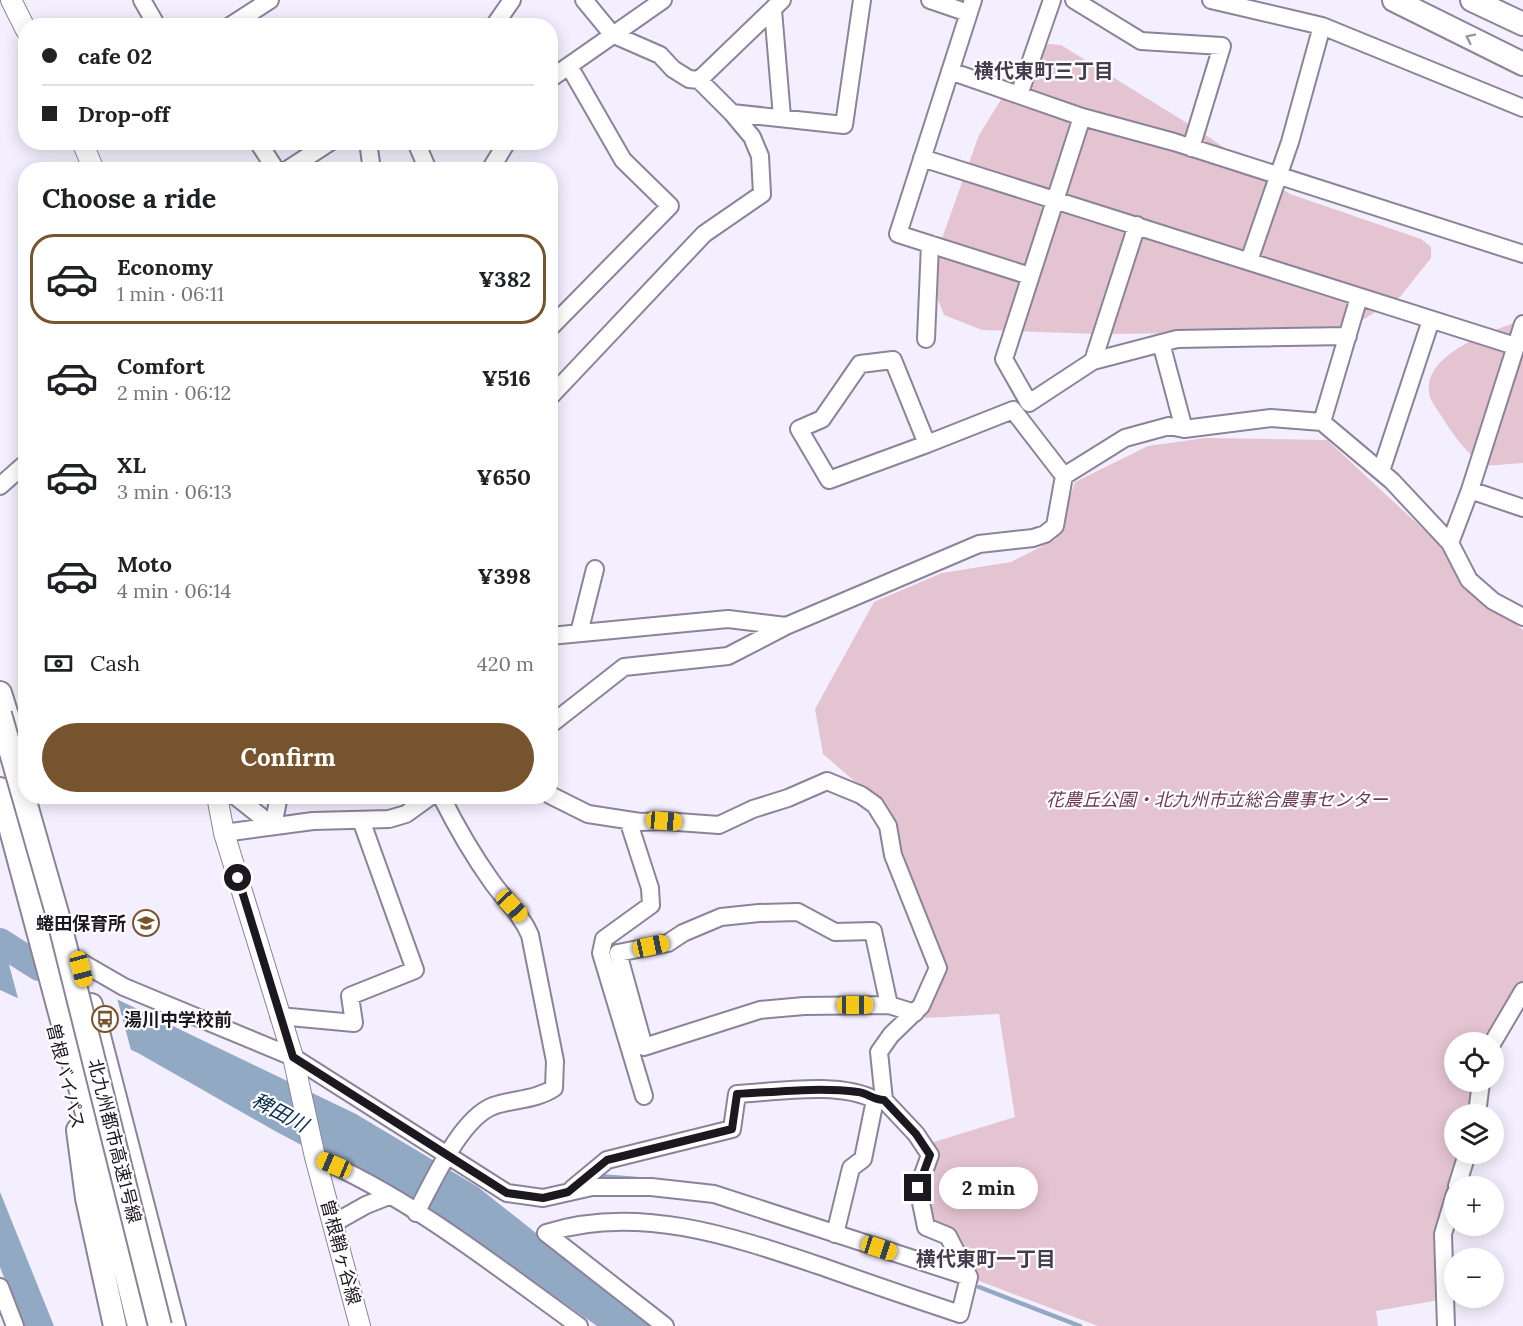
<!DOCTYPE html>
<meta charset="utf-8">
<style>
:root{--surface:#fff;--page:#f6f6f6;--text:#202124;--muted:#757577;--line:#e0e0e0;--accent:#78542e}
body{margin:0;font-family:Lora,"Noto Sans JP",serif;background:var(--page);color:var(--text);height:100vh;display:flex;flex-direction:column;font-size:22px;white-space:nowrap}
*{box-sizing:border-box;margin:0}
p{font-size:20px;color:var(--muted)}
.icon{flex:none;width:33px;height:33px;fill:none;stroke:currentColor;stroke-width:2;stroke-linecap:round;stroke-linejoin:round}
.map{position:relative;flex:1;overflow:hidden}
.sheet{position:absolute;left:18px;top:162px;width:540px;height:642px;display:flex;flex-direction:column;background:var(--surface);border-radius:24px;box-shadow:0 3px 15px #0003}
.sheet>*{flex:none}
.top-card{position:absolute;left:18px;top:18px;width:540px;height:132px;border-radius:24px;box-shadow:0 3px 15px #0003;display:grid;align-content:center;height:132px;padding:0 24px;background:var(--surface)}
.tools{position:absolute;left:1444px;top:1032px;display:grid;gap:12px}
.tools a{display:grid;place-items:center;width:60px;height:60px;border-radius:50%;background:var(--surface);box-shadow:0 3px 15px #0003;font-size:30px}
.end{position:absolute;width:27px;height:27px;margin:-14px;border:8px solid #1b1820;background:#fff;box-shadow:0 0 0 3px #fff}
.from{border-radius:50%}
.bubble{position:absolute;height:42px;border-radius:21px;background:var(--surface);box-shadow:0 3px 15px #0003;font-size:20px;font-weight:700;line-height:42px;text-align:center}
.car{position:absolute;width:18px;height:36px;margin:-18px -9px;border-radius:8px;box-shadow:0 0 4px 2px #0007;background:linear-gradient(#f5c518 24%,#345 0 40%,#f5c518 0 76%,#345 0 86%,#f5c518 0)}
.top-card b{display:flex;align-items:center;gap:21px;height:57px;font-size:22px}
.top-card b+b{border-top:2px solid var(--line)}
.top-card i{width:15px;height:15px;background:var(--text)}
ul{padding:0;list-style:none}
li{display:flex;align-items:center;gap:18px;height:90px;margin:0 12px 9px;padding:0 12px;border:3px solid transparent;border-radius:24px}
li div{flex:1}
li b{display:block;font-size:22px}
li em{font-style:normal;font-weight:700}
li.selected{border-color:var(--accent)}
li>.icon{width:54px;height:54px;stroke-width:1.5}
h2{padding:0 24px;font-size:27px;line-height:72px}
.pay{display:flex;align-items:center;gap:15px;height:66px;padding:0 24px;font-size:22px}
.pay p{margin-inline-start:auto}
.action{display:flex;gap:12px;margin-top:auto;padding:12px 24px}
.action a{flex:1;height:69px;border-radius:36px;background:var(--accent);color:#fff;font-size:24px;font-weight:700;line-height:69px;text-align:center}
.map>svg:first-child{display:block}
.green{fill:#e5c4d1}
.water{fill:#92a9c4}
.pier{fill:#f4effe}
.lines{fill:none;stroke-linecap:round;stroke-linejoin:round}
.stream{stroke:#92a9c4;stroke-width:4.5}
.river{stroke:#92a9c4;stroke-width:28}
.minor-casing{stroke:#8b8399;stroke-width:20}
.major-casing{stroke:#8b8399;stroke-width:22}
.highway-casing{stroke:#8b8399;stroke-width:26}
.minor{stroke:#fff;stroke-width:16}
.major{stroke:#fff;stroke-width:20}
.highway{stroke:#fff;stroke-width:22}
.highway-bridge-casing{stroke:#8b8399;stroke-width:26;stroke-linecap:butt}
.highway-bridge{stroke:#fff;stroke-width:22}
.oneway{stroke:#98979b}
.route{stroke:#1b1820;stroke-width:8}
.labels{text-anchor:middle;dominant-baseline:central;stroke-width:4.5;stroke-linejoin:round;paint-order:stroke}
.park-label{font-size:18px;font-style:italic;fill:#6b3951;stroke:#fff}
.poi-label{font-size:18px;font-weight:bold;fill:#1b1820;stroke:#fff;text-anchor:end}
.street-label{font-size:18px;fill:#1b1820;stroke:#fff}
.neighbourhood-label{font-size:20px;font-weight:bold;fill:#443d50;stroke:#fff}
.water-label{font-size:20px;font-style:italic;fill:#072b4f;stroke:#fff}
</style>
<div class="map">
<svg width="1523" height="1326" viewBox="0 0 1523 1326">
<rect width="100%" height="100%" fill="#f4effe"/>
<path class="green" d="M 1049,44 L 1061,45 L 1203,133 L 1290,194 L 1421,239 L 1431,247 L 1431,258 L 1400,297 L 1356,324 L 1314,332 L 1099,334 L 982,330 L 944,315 L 938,300 L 936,255 L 979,135 L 1013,80 L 1038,49 Z
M 1523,319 L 1523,463 L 1483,466 C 1466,452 1453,435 1442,417 C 1438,410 1430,401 1429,393 C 1424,352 1493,332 1523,319 Z
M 1205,438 L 1327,440 L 1437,542 L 1476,594 L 1523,630 L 1523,986 L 1492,1042 L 1455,1042 L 1455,1082 L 1478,1082 L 1474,1114 L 1455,1114 L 1455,1154 L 1463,1154 L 1439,1300 L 1376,1311 L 1378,1326 L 1098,1326 L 974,1279 L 931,1225 L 922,1189 L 929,1175 L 934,1142 L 1015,1117 L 999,1014 L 924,1018 L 943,972 L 874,798 L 823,754 L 815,709 L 874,602 L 942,573 L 1011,562 L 1056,539 L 1075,482 L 1148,446 Z"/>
<path class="water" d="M 0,943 L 356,1114 L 478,1187 L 653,1326 L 597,1326 L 453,1226 L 275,1131 L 138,1053 L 0,990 Z
M 0,1192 L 54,1326 L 23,1326 L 0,1267 Z"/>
<path class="pier" d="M 3,942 L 116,994 L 132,1054 L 19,1002 Z"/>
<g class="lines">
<path class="stream" d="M 598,1176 L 637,1179
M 979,1287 L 1080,1326"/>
<path class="river" d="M 0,942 L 39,967"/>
<defs>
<path id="minor" d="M 142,0 L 157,26
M 930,0 L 968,13
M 973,0 L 898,234 L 1030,276
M 1074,0 L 1141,41 L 1222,46 L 1191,148
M 1211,0 L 1322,26 L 1523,108
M 773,10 L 782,117
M 230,26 L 270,0
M 494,26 L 512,0
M 950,71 L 1082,117 L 1174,142 L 1523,254
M 550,79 L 663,0
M 699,80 L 782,0
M 1019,95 L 1052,0
M 732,113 L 844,125 L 862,0
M 1082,117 L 1004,359 L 1029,403 L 1093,361
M 258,142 L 276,170
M 368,142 L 372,170
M 416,142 L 428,170
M 922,158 L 1515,346
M 287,170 L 330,142
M 490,170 L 507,142
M 1137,225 L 1093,361 L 1177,339 L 1348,336
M 1249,261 L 1290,142 L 1322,26
M 1523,324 L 1470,490 L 1523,508
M 550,328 L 670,206 L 623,160 L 569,66
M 926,339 L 930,244
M 1161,343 L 1184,429
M 550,397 L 704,234 L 762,194 L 760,156 L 752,137 L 732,113 L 699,80 L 689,79 L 673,69 L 660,55 L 612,34 L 584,0
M 1322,422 L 1359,297
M 927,444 L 829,480 L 799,429 L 822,419 L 860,364 L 893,360 L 927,444 L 1013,410 L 1064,476
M 1381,471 L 1431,320
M 0,486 L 26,463
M 1450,543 L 1470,490
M 579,633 L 595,569
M 550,636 L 728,619 L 786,626
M 550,725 L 624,667 L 728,656 L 786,626 L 979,544 L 1033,538 L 1045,534 L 1055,526 L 1064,476 L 1125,438 L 1169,426 L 1184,429 L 1271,418 L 1322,422 L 1392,481 L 1450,543 L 1469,580 L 1493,601 L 1523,617
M 550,795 L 588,814 L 640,822 L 664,821 L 719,825 L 753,809 L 788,798 L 827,781 L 861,795 L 875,805 L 888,826 L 893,855 L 938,968 L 921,1006 L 891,1035 L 879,1052 L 884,1100 L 916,1134 L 930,1155 L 918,1188 L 926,1227 L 948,1236 L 969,1277
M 235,796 L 273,826
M 628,820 L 650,888 L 651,905 L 604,939 L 601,953 L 644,1096
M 273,826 L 279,796
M 224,833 L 313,821 L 389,819 L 406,814 L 431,796
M 79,961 L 124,987 L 293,1057 L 507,1193 L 543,1198 L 592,1187 L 651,1187 L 714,1194 L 969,1277 L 960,1314 C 915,1299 871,1284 826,1268 C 737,1238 639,1203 546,1233 L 665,1326
M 889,1005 L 804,1006 L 760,1010 L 644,1047 L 618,953 L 668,943 L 683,933 L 721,917 L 759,913 L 798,912 L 835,932 L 873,931 L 889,1005 L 915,1013
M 279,1016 L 354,1023 L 350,996 L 415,970 L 361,820
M 1493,1042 L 1523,991
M 1477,1114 L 1481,1082
M 315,1157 C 411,1198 495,1266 579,1326
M 1457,1186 L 1467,1154
M 572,1189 L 607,1160 L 732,1129 L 737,1094 C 776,1092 840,1081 875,1100
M 416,1213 C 433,1182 460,1119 493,1106 C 513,1099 536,1100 554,1088 L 555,1061 L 530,935 C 521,914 505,900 492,882 C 472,854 456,826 441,796
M 334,1223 L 366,1205 L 389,1196
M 835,1234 L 851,1168 L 863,1159 L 875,1100 L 884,1100
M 0,1287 L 15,1326
M 1446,1326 L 1443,1234 L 1455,1194"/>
<path id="major" d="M 11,0 L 26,30
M 82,142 L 94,170
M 217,796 L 224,833 L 293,1057 L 315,1157 L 360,1326"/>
<path id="highway" d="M 1394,0 L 1523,64
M 1472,0 L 1523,24
M 0,693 L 12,731
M 0,789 L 89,1121 L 139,1326
M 91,1005 L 174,1326
M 78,1130 L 87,1198 L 115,1326"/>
</defs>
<use href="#minor" class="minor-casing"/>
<use href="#major" class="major-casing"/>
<use href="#highway" class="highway-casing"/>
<use href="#minor" class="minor"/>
<use href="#major" class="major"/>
<use href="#highway" class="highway"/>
<defs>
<path id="highway-bridge" d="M 0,714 L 57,913 L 160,1326"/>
</defs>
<use href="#highway-bridge" class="highway-bridge-casing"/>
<use href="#highway-bridge" class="highway-bridge"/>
</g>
<defs><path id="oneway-chevron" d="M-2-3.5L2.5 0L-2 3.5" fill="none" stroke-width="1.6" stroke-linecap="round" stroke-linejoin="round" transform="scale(1.5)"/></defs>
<use class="oneway" href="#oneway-chevron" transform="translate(1470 38) rotate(-154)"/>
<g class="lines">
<path class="route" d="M 238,878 L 293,1057 L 507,1193 L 543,1198 L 568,1192 L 607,1160 L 732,1129 L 737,1094 C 777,1092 818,1087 858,1092 C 867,1093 874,1100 884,1100 L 916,1134 L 930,1155 L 918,1188"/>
</g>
<defs>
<symbol id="school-ring" viewBox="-11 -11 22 22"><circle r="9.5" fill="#fff" stroke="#78542e" stroke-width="1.5"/><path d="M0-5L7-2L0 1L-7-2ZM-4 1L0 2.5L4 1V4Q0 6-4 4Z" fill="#78542e"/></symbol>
<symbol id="bus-ring" viewBox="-11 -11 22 22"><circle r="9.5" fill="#fff" stroke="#78542e" stroke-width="1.5"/><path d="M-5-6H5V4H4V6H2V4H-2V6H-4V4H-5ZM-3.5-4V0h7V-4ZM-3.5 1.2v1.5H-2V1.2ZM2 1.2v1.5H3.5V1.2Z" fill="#78542e"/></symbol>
</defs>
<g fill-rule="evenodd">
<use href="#school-ring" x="131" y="908" width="30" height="30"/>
<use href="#bus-ring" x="90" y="1004" width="30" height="30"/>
</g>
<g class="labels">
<g class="park-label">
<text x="1217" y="799">花農丘公園・北九州市立総合農事センター</text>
</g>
<g class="poi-label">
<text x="126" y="923">蜷田保育所</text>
<text x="124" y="1019" text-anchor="start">湯川中学校前</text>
</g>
<g class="street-label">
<text transform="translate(66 1076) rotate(76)">曽根バイパス</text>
<text transform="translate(115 1141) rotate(76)">北九州都市高速1号線</text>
<text transform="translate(341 1252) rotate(75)">曽根鞘ヶ谷線</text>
</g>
<g class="neighbourhood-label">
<text x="1044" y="70">横代東町三丁目</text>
<text x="986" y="1258">横代東町一丁目</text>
</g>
<g class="water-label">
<text transform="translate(280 1112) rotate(28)">稗田川</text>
</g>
</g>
</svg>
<div class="tools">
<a><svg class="icon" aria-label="locate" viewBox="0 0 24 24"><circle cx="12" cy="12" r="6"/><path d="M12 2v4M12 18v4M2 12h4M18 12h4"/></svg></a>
<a><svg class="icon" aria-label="layers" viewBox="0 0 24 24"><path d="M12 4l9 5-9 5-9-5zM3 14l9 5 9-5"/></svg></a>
<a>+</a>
<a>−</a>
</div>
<i class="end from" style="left:238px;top:878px"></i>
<i class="end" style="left:918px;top:1188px"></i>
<div class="bubble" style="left:939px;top:1167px;width:99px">2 min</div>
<i class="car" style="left:664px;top:821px;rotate:95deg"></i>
<i class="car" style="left:512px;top:906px;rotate:137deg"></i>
<i class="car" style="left:651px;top:946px;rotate:78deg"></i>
<i class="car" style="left:81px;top:969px;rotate:165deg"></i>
<i class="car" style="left:855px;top:1005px;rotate:90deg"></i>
<i class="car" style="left:334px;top:1165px;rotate:293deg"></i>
<i class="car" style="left:879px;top:1248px;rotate:108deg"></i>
<div class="top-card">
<b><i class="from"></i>cafe 02</b>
<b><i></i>Drop-off</b>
</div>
<section class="sheet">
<h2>Choose a ride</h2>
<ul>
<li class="selected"><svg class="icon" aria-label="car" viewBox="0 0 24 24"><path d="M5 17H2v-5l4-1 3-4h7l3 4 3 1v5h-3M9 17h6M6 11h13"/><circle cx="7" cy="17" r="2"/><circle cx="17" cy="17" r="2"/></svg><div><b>Economy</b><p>1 min · 06:11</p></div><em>¥382</em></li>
<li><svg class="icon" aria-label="car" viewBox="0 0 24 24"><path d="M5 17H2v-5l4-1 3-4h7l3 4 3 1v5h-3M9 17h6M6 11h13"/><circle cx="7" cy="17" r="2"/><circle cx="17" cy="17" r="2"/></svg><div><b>Comfort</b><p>2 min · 06:12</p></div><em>¥516</em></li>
<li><svg class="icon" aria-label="car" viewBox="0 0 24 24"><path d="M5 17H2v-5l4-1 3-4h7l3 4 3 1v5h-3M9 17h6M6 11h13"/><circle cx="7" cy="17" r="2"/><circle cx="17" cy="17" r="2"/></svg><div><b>XL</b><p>3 min · 06:13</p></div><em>¥650</em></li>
<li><svg class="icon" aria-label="car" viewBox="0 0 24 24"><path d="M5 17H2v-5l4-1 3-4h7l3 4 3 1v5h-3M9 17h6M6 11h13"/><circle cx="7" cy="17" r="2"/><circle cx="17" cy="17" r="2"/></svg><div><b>Moto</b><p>4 min · 06:14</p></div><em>¥398</em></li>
</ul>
<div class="pay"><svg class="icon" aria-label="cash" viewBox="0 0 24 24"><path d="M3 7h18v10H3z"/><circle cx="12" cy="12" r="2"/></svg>Cash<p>420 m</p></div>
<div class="action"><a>Confirm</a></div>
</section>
</div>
